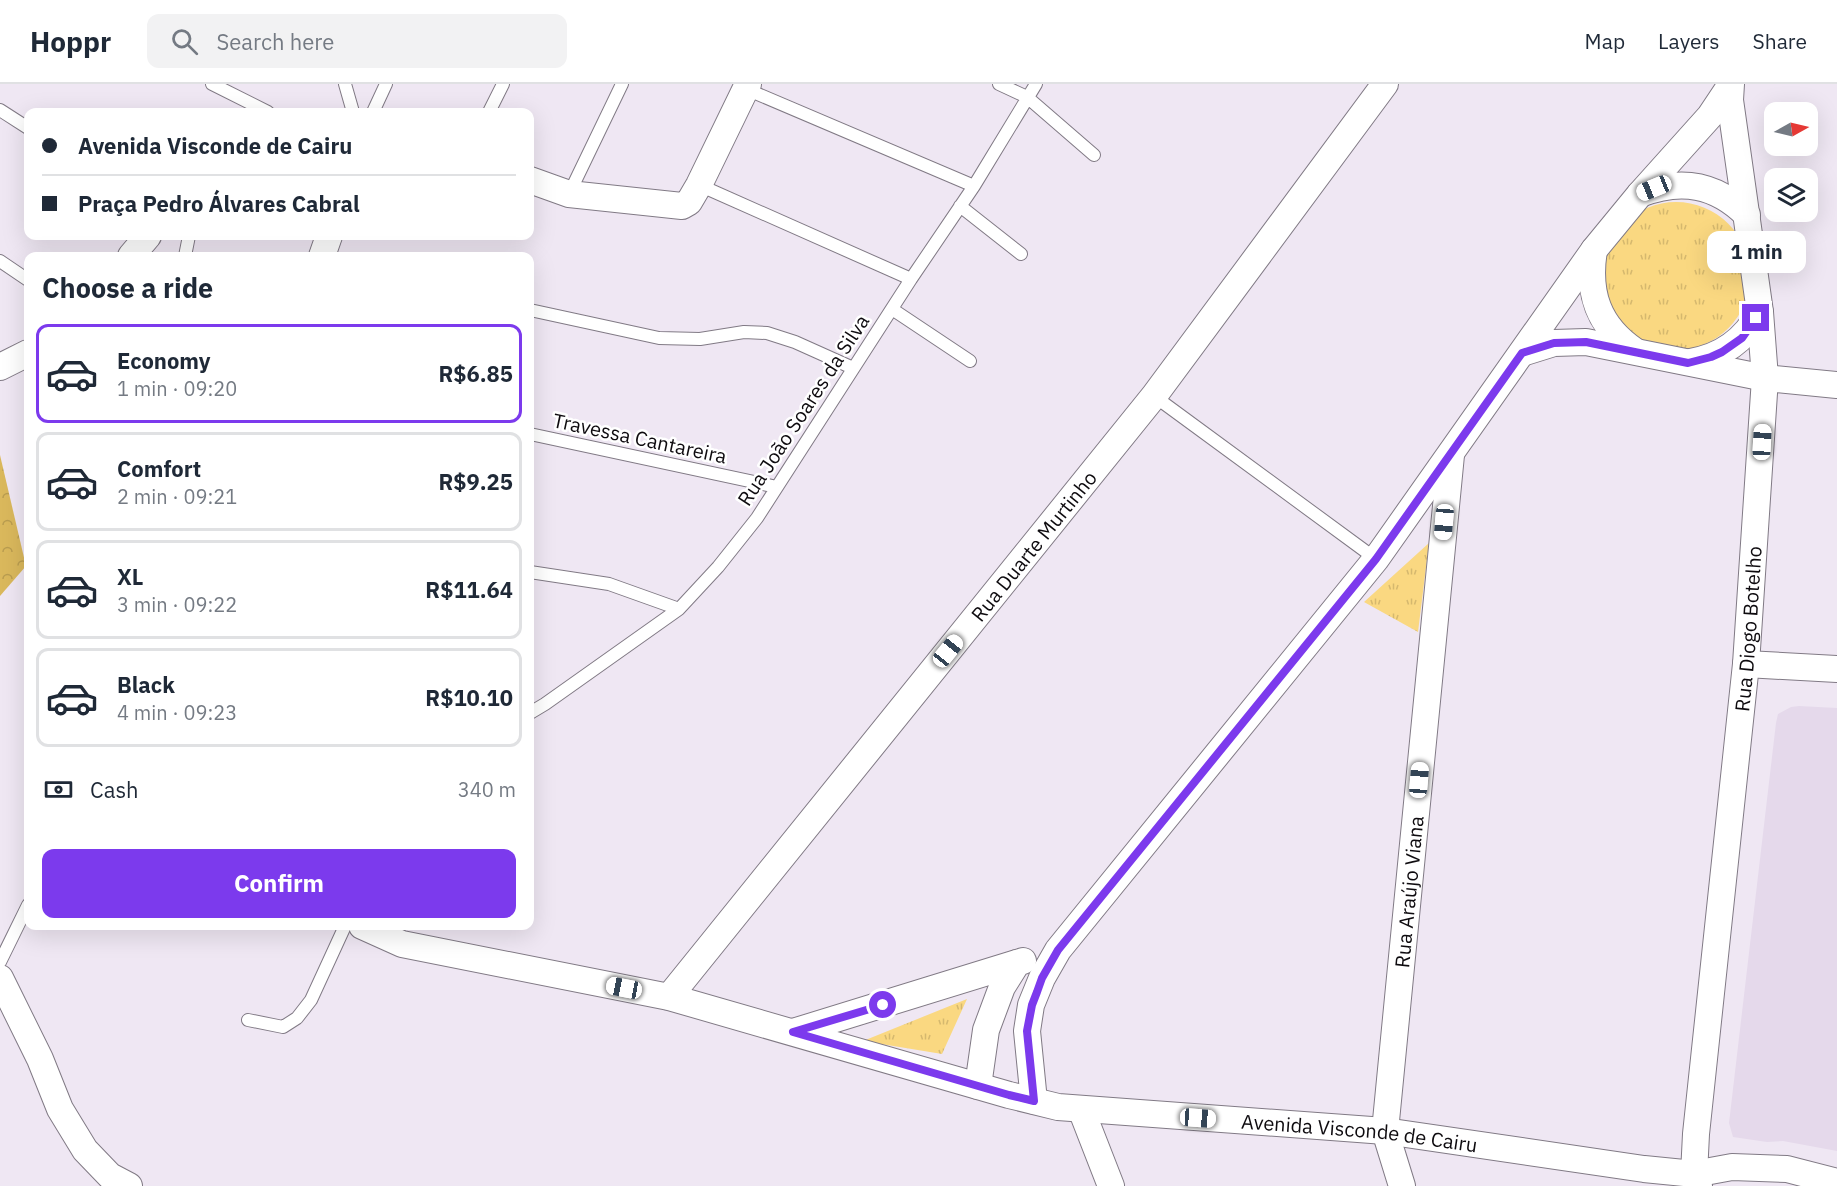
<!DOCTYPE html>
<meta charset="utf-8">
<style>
:root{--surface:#fff;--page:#f2f2f3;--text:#1f2937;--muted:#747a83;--line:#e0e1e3;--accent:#7c3aed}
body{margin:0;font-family:"IBM Plex Sans",sans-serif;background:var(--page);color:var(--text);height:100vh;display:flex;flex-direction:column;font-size:22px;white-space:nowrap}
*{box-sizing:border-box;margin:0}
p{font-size:20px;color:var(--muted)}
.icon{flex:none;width:33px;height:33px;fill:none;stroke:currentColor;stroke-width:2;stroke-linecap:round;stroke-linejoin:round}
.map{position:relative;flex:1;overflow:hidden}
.drawer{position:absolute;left:24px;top:168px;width:510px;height:678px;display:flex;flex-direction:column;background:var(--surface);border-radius:12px;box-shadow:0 6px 24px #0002}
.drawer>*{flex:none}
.top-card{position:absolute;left:24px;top:24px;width:510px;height:132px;border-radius:12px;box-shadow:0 6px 24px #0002;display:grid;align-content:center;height:132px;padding:0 18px;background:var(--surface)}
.needle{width:39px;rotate:82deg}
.controls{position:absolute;left:1764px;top:18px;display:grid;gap:12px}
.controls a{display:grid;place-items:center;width:54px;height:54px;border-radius:12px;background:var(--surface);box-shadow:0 6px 24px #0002;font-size:30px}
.end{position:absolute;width:27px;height:27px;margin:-14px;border:8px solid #7c3aed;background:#fff;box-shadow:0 0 0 3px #fff}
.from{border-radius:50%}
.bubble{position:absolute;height:42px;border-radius:12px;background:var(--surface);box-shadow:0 6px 24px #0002;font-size:20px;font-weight:700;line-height:42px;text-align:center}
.car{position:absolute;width:18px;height:36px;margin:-18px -9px;border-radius:8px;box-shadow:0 0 4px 2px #0007;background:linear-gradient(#fff 24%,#345 0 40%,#fff 0 76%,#345 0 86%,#fff 0)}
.top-card b{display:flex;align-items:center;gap:21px;height:57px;font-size:22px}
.top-card b+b{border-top:2px solid var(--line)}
.top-card i{width:15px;height:15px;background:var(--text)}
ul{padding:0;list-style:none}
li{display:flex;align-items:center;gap:18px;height:99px;margin:0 12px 9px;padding:0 6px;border:3px solid var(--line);border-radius:12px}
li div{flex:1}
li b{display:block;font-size:22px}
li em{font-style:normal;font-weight:700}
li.selected{border-color:var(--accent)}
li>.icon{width:54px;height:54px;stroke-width:1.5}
h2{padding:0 18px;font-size:27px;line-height:72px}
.pay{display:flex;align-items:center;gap:15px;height:66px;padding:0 18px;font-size:22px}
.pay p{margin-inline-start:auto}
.cta{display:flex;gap:12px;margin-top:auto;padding:12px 18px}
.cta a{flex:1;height:69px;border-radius:12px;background:var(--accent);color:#fff;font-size:24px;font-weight:700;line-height:69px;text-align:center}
header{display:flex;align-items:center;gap:36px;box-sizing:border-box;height:84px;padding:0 30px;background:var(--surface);border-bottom:2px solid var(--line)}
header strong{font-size:28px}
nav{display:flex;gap:33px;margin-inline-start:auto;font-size:21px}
.search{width:420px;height:54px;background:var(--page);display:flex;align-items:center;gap:15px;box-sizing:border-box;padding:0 21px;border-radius:12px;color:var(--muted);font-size:22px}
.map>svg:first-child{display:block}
.built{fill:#e5d9eb}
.forest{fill:url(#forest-crowns)}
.park{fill:url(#park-tufts)}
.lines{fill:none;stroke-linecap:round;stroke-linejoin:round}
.lane-casing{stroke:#817a85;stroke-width:14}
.street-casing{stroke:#817a85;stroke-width:28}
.lane{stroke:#fff;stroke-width:12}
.street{stroke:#fff;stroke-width:26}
.route{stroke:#7c3aed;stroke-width:8}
.labels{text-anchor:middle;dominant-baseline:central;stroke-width:5;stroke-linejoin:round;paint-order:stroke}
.street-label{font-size:20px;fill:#0e0b0f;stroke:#fff}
</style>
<header>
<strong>Hoppr</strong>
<div class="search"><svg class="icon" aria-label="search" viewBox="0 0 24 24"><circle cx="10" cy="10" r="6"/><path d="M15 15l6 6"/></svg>Search here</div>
<nav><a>Map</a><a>Layers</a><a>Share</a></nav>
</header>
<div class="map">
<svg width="1837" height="1102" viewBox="0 0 1837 1102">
<defs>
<pattern id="forest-crowns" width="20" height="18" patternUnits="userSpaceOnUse" patternTransform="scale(1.5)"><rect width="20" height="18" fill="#dab85c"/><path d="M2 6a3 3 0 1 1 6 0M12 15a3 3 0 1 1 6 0" fill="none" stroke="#ba9d4f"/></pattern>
<pattern id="park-tufts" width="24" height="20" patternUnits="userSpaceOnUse" patternTransform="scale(1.5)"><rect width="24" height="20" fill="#fad881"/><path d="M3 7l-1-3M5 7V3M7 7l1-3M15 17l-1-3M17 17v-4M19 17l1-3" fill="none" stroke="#d5b86e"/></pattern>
</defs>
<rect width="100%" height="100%" fill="#efe7f3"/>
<path class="built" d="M 1799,622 L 1837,624 L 1837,1067 L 1783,1057 L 1767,1058 L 1733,1053 L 1729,1039 L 1776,639 L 1778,630 L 1791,623 Z"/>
<path class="forest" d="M 0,371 L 26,482 L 0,512 Z"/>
<path class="park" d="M1602 192a74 74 0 1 1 148 0a74 74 0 1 1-148 0Z
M 1429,459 L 1418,548 L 1364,518 Z
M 967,915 L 942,970 L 863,957 Z"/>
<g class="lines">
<defs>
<path id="lane" d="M 212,0 L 268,28
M 345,0 L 353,28
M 999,0 L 1027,13 L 1094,71
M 746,5 L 974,102
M 0,26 L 28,44
M 373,28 L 386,0
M 489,28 L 503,0
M 699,101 L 911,195
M 569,110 L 622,0
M 960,122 L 1021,170
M 185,172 L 189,152
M 0,177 L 28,196
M 892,225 L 970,277
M 530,226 L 659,254 L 700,255 L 744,248 L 767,249 L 795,258 L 853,284
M 1154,312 L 1376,475
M 530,350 L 777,403
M 530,488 L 609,500 L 679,525
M 530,629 L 545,620 L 679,525 L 718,483 L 757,434 L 911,195 L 974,102 L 1036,0
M 0,878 L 28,821
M 248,936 L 283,943 L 297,934 L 311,916 L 345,842"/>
<g id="street">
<path d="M 530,96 L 569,110 L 682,122 L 689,118 L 699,101 L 748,0"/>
<path d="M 1640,110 C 1681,94 1716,100 1747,131"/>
<path d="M 1594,166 C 1587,209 1598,242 1635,267"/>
<path d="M 131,172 L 148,152"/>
<path d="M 322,172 L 329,152"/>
<path d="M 1522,269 L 1554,259 L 1586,258 L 1765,294 L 1837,301"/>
<path d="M 1690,278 C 1721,273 1745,256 1760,228"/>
<path d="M 0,283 L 28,269"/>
<path d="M 1746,580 L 1837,585"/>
<path id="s1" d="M 362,842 L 402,860 L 669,913 L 1009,1011 L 1058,1023 L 1385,1047 L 1644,1085 L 1694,1090 L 1732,1083 L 1787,1085 L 1837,1098"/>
<path d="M 0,894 L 40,975 L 60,1025 L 85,1066 L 110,1092 L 129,1102"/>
<path id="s2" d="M 669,913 L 1154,312 L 1385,0"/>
<path d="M 793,948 L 1017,879"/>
<path d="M 978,1002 L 986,946 L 1002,903 L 1017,879 L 1023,877"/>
<path d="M 1034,1017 L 1027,947 L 1031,921 L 1042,894 L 1058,866 L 1376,475 L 1594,166 L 1640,110 L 1710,32 L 1730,2"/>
<path d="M 1081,1025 L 1111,1102"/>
<path id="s3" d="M 1402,1102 L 1385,1047 L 1451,371"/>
<path id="s4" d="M 1699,1102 L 1694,1090 L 1696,1050 L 1746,580 L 1765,294 L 1760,228 L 1730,16 L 1731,0"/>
</g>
</defs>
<use href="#lane" class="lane-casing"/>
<use href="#street" class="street-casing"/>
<use href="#lane" class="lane"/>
<use href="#street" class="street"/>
</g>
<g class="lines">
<path class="route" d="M 883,921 L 793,948 L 1009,1011 L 1034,1017 L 1027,947 L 1032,921 L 1037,908 L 1042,894 L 1058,866 L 1376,475 L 1522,269 L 1554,259 L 1586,258 L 1688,279 L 1711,273 L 1722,268 L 1742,254 L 1756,234"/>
</g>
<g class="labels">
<g class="street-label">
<text transform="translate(803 326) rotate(-57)">Rua João Soares da Silva</text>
<text transform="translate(640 354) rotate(12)">Travessa Cantareira</text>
<text stroke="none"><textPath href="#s2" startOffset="580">Rua Duarte Murtinho</textPath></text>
<text stroke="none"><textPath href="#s4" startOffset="561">Rua Diogo Botelho</textPath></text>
<text stroke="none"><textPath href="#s3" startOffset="298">Rua Araújo Viana</textPath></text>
<text stroke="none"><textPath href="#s1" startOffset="1023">Avenida Visconde de Cairu</textPath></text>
</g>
</g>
</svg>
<div class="controls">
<a><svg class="needle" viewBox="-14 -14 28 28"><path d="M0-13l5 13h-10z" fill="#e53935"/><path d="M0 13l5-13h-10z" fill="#747a83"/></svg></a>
<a><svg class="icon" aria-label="layers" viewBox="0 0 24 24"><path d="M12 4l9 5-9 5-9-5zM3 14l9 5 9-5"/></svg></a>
</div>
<i class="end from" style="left:883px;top:921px"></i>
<i class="end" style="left:1756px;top:234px"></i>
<div class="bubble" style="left:1707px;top:147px;width:99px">1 min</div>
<i class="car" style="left:1654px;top:104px;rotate:248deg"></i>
<i class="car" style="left:1762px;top:358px;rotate:3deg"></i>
<i class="car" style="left:1444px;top:438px;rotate:185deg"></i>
<i class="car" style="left:948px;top:567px;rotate:39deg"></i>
<i class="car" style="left:1419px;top:696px;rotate:5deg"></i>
<i class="car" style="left:624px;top:904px;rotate:281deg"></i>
<i class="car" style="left:1198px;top:1034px;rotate:94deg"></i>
<div class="top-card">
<b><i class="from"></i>Avenida Visconde de Cairu</b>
<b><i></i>Praça Pedro Álvares Cabral</b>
</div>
<section class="drawer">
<h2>Choose a ride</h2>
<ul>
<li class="selected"><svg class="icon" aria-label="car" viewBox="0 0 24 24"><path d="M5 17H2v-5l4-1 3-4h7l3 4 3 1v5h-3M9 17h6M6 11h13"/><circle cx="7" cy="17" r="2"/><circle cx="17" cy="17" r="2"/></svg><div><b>Economy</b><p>1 min · 09:20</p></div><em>R$6.85</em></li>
<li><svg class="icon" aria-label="car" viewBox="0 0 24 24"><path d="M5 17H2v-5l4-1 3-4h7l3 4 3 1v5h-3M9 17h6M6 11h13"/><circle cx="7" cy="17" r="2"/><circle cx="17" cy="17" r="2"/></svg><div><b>Comfort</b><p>2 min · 09:21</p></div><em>R$9.25</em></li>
<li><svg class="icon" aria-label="car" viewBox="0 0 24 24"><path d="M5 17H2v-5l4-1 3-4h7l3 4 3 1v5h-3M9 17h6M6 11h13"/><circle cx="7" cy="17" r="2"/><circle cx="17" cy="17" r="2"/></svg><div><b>XL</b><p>3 min · 09:22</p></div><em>R$11.64</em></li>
<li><svg class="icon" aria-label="car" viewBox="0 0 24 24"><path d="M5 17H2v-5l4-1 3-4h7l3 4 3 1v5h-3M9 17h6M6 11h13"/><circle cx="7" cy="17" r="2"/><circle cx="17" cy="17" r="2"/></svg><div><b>Black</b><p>4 min · 09:23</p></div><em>R$10.10</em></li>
</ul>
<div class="pay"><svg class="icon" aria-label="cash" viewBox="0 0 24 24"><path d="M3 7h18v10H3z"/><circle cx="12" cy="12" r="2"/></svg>Cash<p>340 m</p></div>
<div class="cta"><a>Confirm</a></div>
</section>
</div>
